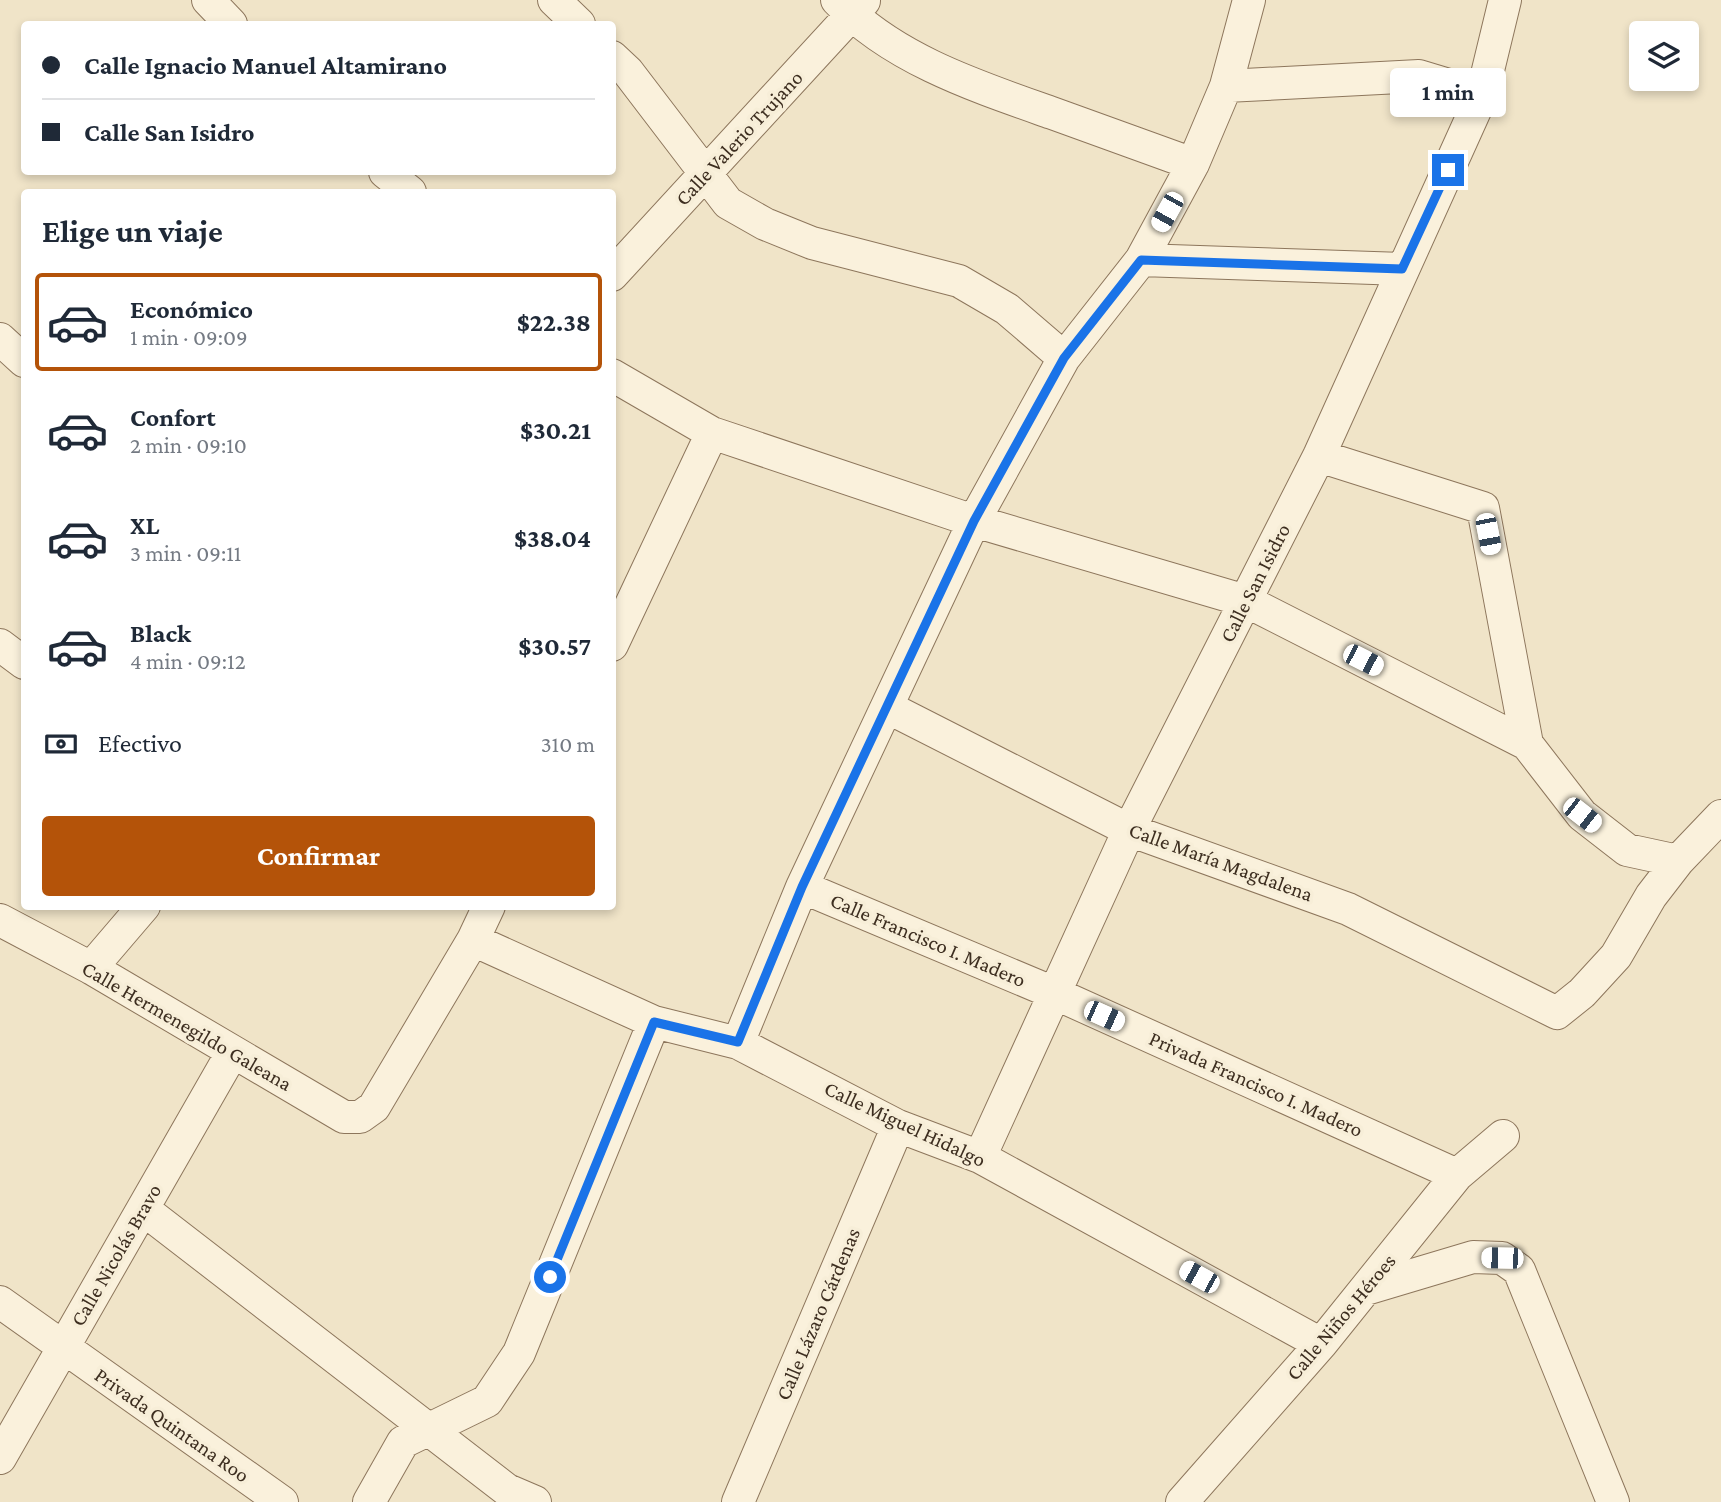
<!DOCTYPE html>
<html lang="es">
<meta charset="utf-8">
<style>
:root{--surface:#fff;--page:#f6f6f7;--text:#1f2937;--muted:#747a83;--line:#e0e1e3;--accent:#b45309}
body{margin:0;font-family:"Crimson Pro",serif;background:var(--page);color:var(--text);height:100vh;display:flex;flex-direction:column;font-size:26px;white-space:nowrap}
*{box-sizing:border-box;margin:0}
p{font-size:23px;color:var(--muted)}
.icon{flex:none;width:38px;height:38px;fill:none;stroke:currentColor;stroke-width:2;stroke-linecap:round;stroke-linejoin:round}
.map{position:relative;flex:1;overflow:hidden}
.sheet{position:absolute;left:21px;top:189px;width:595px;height:721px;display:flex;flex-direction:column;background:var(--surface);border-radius:7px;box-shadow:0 4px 10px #0003}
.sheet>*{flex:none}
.banner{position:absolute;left:21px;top:21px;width:595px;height:154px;border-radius:7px;box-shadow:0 4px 10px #0003;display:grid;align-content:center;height:154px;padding:0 21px;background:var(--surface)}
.controls{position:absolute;left:1629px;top:21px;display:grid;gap:14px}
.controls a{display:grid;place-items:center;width:70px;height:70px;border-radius:7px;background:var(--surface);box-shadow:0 4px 10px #0003;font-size:35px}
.end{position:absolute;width:32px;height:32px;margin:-16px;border:9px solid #1a73e8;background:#fff;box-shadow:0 0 0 4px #fff}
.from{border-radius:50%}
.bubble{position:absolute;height:49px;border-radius:7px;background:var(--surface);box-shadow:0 4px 10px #0003;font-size:23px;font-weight:700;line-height:49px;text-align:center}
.car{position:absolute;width:21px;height:42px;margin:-21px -10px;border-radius:9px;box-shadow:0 0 5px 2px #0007;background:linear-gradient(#fff 24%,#345 0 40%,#fff 0 76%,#345 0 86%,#fff 0)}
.banner b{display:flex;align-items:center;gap:24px;height:66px;font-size:26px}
.banner b+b{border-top:2px solid var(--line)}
.banner i{width:18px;height:18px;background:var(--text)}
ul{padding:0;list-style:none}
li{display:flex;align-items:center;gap:21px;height:98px;margin:0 14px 10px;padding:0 7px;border:4px solid transparent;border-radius:7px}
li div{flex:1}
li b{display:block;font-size:26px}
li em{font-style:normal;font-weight:700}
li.on{border-color:var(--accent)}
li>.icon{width:63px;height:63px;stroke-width:1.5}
h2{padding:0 21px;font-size:32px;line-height:84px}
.pay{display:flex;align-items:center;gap:18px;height:77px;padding:0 21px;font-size:26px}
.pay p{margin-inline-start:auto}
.primary-button{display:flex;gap:14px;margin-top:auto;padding:14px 21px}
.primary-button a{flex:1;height:80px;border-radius:7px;background:var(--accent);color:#fff;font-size:28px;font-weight:700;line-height:80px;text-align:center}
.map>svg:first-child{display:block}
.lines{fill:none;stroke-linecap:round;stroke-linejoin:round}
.minor-casing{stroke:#8d765c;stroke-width:34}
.minor{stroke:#faf1dc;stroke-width:32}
.route{stroke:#1a73e8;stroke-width:9}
.labels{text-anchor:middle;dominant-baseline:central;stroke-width:7;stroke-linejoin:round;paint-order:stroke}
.street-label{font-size:21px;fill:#3d2e20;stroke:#f7eed8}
</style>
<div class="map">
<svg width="1721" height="1502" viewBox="0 0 1721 1502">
<rect width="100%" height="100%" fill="#f0e4c8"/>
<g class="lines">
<defs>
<path id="minor" d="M 208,0 L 231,24
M 554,0 L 579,24
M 837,0 C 892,59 978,87 1052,113 C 1099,130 1146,147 1193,164
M 612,57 L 628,72 L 728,203 L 765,224 L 812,243 L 959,281 L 1007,309 L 1064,358
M 1226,86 L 1419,76 L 1482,95
M 385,172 L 410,192
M 1141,260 L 1403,269
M 612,275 L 864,1
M 0,339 L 24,361
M 612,375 L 712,433 L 974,521 L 1246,601 L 1527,744 L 1582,815 L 1627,850 L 1678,861
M 1319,456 L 1483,508 L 1527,744
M 0,645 L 24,663
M 612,645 L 712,433
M 887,707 L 1129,830 L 1348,909 L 1557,1013 L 1582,993 L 1616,956 L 1651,896 L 1678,861 L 1721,816
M 802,887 L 1054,993 L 1457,1175
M 0,920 L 91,968 L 344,1117 L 360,1117 L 374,1107 L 473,940 L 489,906
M 473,940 L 654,1022 L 738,1043 L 898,1126 L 980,1157 L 1321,1344
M 91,968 L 144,906
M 738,1043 L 802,887 L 974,521 L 1064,358 L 1141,260 L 1193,164 L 1226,86 L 1249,0
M 980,1157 L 1129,830 L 1319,456 L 1482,95 L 1505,0
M 143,1209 L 507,1490 L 535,1502
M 1366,1289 L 1473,1257 L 1502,1258 L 1519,1270 L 1613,1502
M 0,1302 L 282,1502
M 0,1458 L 232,1053
M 369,1502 L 403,1442 L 487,1401 L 519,1353 L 654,1022
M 738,1502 L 898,1126
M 1182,1502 L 1321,1344 L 1457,1175 L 1503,1136"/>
</defs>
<use href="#minor" class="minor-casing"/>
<use href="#minor" class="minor"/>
</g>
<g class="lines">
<path class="route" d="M 550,1277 L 654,1022 L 738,1042 L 802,887 L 974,521 L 1064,358 L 1141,260 L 1402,269 L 1448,170"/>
</g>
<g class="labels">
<g class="street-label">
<text transform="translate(739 138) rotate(-47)">Calle Valerio Trujano</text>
<text transform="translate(1255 583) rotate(-63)">Calle San Isidro</text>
<text transform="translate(1221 862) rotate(20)">Calle María Magdalena</text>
<text transform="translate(928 940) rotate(23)">Calle Francisco I. Madero</text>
<text transform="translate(187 1026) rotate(30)">Calle Hermenegildo Galeana</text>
<text transform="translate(1256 1084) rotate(24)">Privada Francisco I. Madero</text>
<text transform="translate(905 1124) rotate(25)">Calle Miguel Hidalgo</text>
<text transform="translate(116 1255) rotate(-60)">Calle Nicolás Bravo</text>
<text transform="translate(818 1314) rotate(-67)">Calle Lázaro Cárdenas</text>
<text transform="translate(1341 1317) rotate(-50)">Calle Niños Héroes</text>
<text transform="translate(172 1425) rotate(35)">Privada Quintana Roo</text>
</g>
</g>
</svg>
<div class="controls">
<a><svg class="icon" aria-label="layers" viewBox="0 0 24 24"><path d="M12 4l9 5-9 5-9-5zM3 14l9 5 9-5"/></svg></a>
</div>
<i class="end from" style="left:550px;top:1277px"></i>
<i class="end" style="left:1448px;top:170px"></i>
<div class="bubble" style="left:1390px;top:68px;width:116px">1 min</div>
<i class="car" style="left:1167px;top:212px;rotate:209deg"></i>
<i class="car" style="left:1488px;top:534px;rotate:169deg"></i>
<i class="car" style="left:1363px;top:660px;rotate:117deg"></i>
<i class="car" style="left:1582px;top:815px;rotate:128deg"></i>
<i class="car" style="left:1104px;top:1016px;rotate:114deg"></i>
<i class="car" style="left:1502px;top:1258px;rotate:271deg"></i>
<i class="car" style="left:1199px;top:1277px;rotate:299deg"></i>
<div class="banner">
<b><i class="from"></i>Calle Ignacio Manuel Altamirano</b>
<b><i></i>Calle San Isidro</b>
</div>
<section class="sheet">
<h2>Elige un viaje</h2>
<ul>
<li class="on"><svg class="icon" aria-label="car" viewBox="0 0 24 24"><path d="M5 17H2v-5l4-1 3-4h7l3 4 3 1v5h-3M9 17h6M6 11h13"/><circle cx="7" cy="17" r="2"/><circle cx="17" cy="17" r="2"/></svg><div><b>Económico</b><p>1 min · 09:09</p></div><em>$22.38</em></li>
<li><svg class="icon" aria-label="car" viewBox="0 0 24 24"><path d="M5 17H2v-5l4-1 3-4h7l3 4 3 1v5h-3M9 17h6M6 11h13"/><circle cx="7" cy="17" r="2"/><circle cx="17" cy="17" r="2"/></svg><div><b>Confort</b><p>2 min · 09:10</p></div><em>$30.21</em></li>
<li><svg class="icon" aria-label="car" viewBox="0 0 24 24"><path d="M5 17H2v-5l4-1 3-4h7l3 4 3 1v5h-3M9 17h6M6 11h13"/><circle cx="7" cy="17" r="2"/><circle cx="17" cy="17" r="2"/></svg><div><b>XL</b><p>3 min · 09:11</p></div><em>$38.04</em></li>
<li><svg class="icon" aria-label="car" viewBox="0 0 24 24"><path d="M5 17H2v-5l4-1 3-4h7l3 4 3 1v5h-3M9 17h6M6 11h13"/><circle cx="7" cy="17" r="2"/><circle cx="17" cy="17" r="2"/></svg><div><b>Black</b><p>4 min · 09:12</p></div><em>$30.57</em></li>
</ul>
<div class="pay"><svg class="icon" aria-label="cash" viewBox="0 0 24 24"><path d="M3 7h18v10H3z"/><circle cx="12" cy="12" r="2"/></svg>Efectivo<p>310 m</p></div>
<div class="primary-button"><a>Confirmar</a></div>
</section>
</div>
